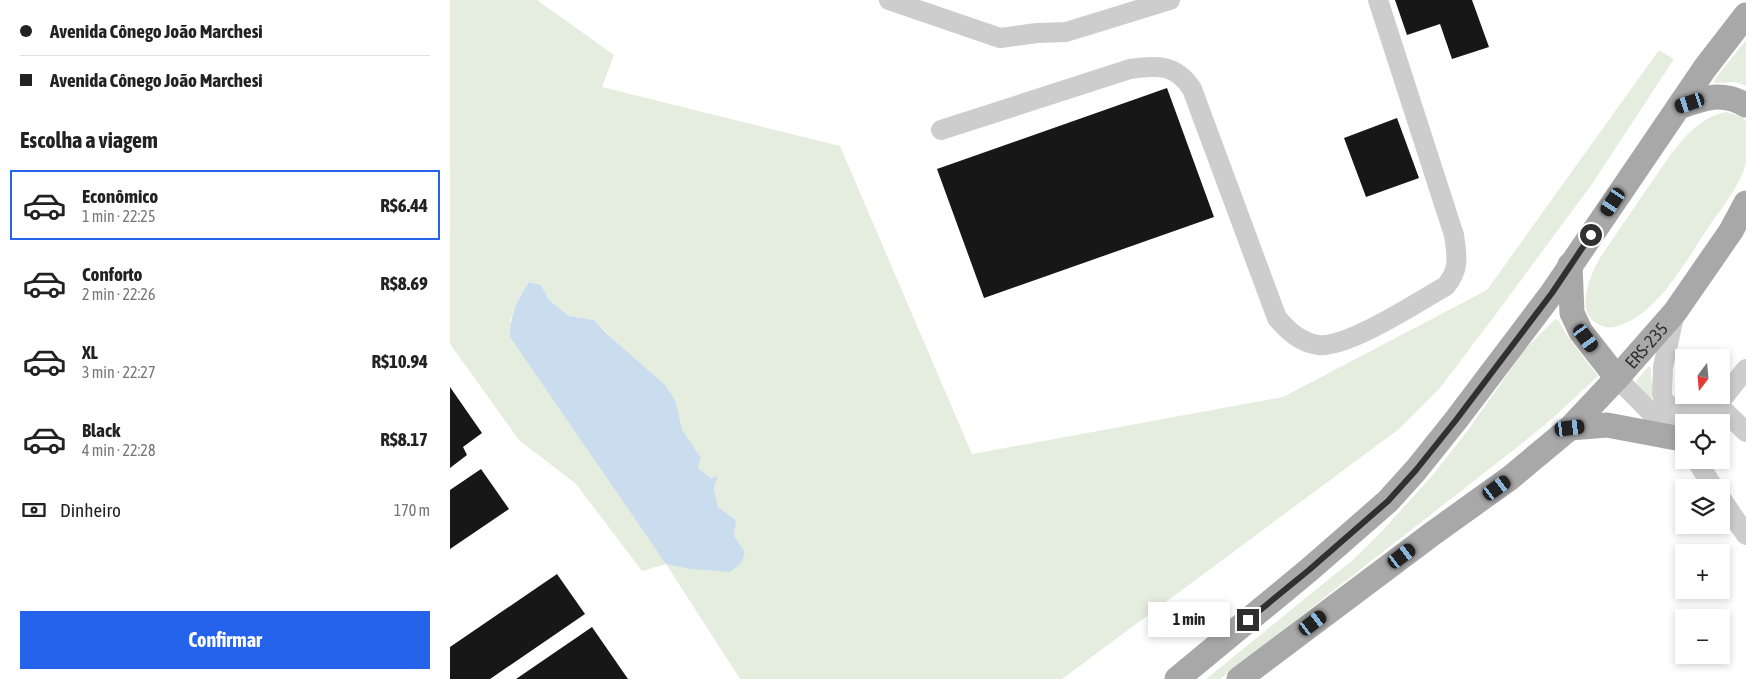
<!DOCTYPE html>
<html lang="pt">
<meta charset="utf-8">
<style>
:root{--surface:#fff;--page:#f2f2f2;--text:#222;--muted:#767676;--line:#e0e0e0;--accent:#2563eb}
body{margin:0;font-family:"Asap Condensed",sans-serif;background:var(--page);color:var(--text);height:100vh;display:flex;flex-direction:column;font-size:19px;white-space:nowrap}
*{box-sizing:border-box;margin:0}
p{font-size:16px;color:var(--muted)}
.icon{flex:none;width:28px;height:28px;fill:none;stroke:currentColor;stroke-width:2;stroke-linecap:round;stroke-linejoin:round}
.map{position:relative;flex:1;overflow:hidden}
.drawer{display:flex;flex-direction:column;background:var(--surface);width:450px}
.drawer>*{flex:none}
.hud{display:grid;align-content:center;height:110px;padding:0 20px;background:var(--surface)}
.needle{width:32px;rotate:196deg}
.tools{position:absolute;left:1225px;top:349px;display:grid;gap:10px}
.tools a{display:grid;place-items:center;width:55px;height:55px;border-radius:0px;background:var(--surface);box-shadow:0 2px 8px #0003;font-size:25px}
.end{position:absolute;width:22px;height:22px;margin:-11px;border:6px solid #303030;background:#fff;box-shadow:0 0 0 2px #fff}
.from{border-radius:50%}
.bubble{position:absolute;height:35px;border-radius:0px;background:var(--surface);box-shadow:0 2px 8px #0003;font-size:16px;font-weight:700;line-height:35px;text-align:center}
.car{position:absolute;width:15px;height:30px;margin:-15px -8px;border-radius:6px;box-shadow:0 0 4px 1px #0007;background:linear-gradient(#222 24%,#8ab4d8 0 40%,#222 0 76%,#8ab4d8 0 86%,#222 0)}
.hud b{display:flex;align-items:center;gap:18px;height:48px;font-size:19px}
.hud b+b{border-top:1px solid var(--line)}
.hud i{width:12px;height:12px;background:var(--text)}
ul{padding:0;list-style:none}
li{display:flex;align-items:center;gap:15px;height:70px;margin:0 10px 8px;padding:0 10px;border:2px solid transparent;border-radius:0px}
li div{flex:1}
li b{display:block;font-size:19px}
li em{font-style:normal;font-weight:700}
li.current{border-color:var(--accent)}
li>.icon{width:45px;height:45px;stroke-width:1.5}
h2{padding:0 20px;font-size:22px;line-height:60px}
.pay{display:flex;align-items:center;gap:12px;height:55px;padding:0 20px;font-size:19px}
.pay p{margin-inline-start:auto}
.button{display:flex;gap:10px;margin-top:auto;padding:10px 20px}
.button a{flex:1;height:58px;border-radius:0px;background:var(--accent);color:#fff;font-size:20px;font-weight:700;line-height:58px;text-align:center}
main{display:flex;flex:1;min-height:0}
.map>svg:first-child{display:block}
.green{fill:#e5eede;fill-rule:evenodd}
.water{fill:#caddee}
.building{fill:#171717}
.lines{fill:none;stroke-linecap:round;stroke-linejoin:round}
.minor{stroke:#cdcdcd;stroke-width:20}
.major{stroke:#a8a8a8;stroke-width:25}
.route{stroke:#303030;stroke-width:6}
.labels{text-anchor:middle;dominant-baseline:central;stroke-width:5;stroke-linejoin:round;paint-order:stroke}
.street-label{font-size:18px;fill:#303030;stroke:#fff}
</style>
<main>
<section class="drawer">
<div class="hud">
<b><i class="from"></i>Avenida Cônego João Marchesi</b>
<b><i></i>Avenida Cônego João Marchesi</b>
</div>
<h2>Escolha a viagem</h2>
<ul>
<li class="current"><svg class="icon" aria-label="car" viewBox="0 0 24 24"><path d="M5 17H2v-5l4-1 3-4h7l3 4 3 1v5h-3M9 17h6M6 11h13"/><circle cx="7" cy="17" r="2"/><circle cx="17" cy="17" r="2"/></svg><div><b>Econômico</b><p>1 min · 22:25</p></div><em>R$6.44</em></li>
<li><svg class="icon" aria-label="car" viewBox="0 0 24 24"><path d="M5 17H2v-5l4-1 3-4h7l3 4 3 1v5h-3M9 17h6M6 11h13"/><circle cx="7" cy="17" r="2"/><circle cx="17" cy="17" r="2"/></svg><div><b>Conforto</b><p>2 min · 22:26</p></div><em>R$8.69</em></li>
<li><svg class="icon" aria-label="car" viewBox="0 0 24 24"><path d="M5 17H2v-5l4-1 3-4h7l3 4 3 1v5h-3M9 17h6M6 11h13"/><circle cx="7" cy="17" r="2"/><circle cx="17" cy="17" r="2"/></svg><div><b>XL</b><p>3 min · 22:27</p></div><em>R$10.94</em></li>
<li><svg class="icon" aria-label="car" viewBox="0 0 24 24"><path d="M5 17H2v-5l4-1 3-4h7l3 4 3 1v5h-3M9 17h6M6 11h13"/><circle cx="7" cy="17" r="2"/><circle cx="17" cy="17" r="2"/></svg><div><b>Black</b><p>4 min · 22:28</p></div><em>R$8.17</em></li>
</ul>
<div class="pay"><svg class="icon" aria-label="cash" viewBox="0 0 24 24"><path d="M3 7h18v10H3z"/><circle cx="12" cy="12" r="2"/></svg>Dinheiro<p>170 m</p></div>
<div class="button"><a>Confirmar</a></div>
</section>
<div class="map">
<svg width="1296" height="679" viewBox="0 0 1296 679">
<rect width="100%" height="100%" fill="#fff"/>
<path class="green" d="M 0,0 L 87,0 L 164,55 L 152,87 L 390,146 L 522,454 L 833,397 L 1037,290 L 1209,50 L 1224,59 L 1142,184 L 1043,318 L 990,388 L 949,429 L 612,679 L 290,679 L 216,564 L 192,571 L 126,484 L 69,440 L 0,344 ZM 79,282 L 91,285 L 99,300 L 119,316 L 144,320 L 226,402 L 232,429 L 251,458 L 248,468 L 261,478 L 268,476 L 264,488 L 268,507 L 286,520 L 283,536 L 295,552 L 60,321 L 70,296 Z
M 1296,40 L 1296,86 L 1286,82 L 1265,83 L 1264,80 Z
M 1276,112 L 1293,117 L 1296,121 C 1296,134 1296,150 1296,163 C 1290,186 1273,206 1260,225 C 1239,256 1214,303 1180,321 C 1169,326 1159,331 1148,324 C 1123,311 1141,274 1151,256 L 1221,154 C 1236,135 1251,117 1276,112 Z
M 1105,319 L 1109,321 L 1117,336 L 1148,376 L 1103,418 L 1070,445 L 770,679 L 756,679 L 905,558 L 933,530 L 982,476 L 1018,430 L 1076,348 Z
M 1199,366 L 1201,368 C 1200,378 1205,391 1201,400 L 1197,398 L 1186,381 Z"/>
<path class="water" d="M 79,282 L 91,285 L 99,300 L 119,316 L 144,320 L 157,334 L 215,385 L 226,402 L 232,429 L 251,458 L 248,468 L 261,478 L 268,476 L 264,488 L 268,507 L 286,520 L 284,536 L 295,552 L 291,563 L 280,572 L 241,569 L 216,564 L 60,337 C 60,315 67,300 79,282 Z"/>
<path class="building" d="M 945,0 L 1022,0 L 1039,47 L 1002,59 L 990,24 L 957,35 Z
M 717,88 L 764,217 L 534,298 L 487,169 Z
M 947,118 L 969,178 L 916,197 L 894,138 Z
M 0,387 L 32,433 L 13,447 L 17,455 L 0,468 Z
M 31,469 L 59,509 L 0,549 L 0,490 Z
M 107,574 L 135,614 L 40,679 L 0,679 L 0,647 Z
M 142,627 L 178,679 L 66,679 Z"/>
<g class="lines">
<path class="minor" d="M 439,0 L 550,38 L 587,33 L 616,32 L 720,0
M 491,130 L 680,69 C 707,65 726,64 742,89 L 827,318 C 838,331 850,342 868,345 C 897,349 969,301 996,286 C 1010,269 1007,256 1004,235 L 928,0
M 1225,312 L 1213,367 L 1212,394 L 1226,438
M 1167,378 L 1221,433
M 1215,407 L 1267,404 L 1296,432
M 1254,422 L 1296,369
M 1246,460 L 1264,488
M 1271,498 L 1296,535"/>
<g class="major">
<path d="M 1229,107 C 1254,98 1271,91 1296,105"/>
<path d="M 1120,265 L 1122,313 L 1131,332 L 1167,378"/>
<path d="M 1120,428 L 1157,425 L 1226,438"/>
<path d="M 727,679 L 859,570 L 938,501 L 966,470 L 1006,420 L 1102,293 L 1255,68 L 1296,15"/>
<path id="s1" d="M 789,679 L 982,534 L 1060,478 L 1120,428 L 1167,378 L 1225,312 L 1281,231 L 1296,203"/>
</g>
</g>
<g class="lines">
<path class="route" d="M 798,620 L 859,570 L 938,501 L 966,470 L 1006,420 L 1102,293 L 1141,235"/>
</g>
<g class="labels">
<g class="street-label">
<text stroke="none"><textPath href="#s1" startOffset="528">ERS-235</textPath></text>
</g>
</g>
</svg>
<div class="tools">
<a><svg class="needle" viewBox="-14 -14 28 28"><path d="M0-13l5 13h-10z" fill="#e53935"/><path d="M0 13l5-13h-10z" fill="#767676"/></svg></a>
<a><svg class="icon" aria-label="locate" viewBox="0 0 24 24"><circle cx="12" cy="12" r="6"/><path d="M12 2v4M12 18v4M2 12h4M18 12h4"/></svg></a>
<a><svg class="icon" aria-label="layers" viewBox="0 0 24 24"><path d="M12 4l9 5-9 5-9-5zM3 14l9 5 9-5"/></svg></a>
<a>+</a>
<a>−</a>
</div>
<i class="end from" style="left:1141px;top:235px"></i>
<i class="end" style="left:798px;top:620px"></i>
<div class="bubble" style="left:698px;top:602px;width:82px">1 min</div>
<i class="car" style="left:1240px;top:103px;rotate:252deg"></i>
<i class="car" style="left:1163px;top:202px;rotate:214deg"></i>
<i class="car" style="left:1136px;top:338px;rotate:144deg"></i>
<i class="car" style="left:1120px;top:428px;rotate:83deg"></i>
<i class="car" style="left:1047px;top:488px;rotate:54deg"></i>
<i class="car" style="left:952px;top:556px;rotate:53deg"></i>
<i class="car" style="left:863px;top:623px;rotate:53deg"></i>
</div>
</main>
